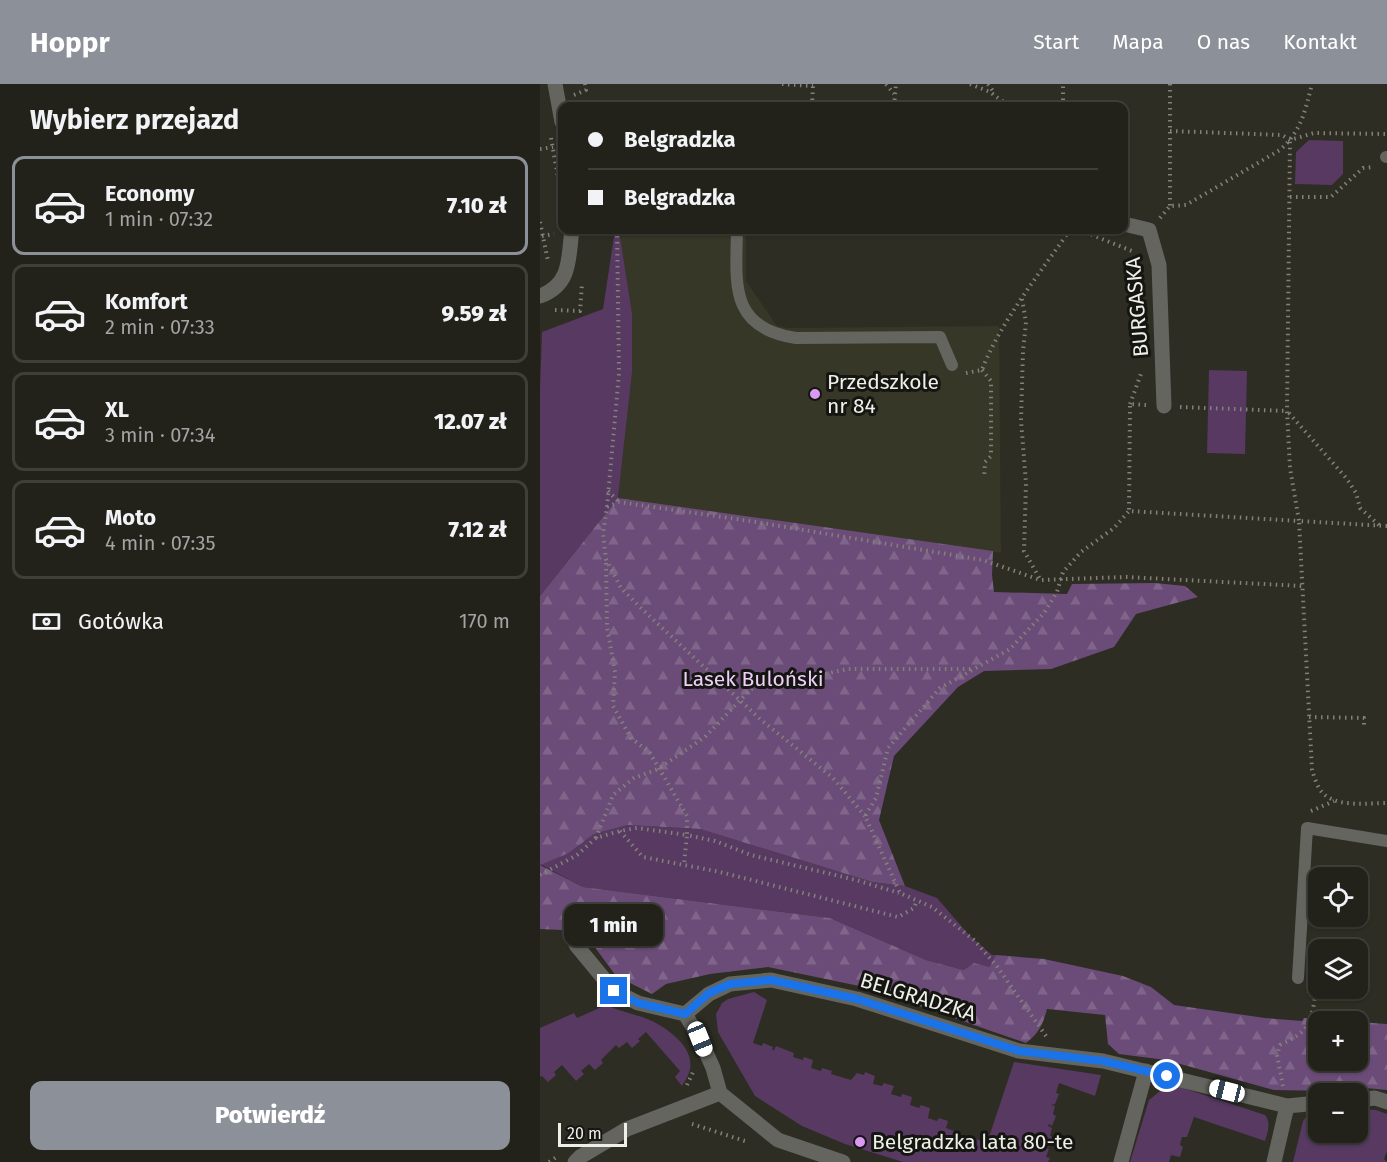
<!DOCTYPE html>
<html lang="pl">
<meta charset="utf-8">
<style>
:root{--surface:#22221b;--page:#2e2f28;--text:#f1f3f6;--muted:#a2a4a3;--line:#3f3f3a;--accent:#8c9099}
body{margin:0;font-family:"Fira Sans",sans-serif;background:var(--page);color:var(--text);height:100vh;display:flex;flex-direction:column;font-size:22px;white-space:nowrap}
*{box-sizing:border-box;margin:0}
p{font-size:20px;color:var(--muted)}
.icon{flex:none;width:33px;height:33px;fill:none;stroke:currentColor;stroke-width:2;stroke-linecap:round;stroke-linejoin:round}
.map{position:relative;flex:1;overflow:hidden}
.side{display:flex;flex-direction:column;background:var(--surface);width:540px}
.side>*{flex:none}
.banner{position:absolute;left:18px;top:18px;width:570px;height:132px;border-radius:12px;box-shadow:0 2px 4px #0004,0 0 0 2px var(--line);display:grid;align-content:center;height:132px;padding:0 30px;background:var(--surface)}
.buttons{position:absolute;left:768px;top:783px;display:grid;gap:12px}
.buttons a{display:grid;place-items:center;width:60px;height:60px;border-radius:12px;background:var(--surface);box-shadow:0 2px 4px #0004,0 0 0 2px var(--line);font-size:30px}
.scale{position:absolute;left:18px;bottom:15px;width:69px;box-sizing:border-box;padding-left:6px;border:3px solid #efefe9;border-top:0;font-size:16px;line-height:21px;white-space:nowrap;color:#efefe9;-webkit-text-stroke:4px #151511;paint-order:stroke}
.end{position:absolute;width:27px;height:27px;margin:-14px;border:8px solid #1a73e8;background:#fff;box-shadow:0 0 0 3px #fff}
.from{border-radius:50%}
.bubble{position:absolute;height:42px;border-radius:12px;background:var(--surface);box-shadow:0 2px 4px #0004,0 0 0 2px var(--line);font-size:20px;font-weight:800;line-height:42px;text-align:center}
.car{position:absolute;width:18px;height:36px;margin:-18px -9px;border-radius:8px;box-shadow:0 0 4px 2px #0007;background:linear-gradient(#fff 24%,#345 0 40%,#fff 0 76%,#345 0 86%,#fff 0)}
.banner b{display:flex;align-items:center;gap:21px;height:57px;font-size:22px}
.banner b+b{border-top:2px solid var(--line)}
.banner i{width:15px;height:15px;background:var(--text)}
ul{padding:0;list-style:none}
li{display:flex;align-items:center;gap:18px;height:99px;margin:0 12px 9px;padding:0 18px;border:3px solid var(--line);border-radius:12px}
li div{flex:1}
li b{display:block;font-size:22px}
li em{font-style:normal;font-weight:800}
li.selected{border-color:var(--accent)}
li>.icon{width:54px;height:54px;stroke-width:1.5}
h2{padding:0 30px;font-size:27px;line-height:72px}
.pay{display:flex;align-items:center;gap:15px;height:66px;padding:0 30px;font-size:22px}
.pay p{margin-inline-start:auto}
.action{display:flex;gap:12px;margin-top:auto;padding:12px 30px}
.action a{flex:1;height:69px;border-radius:12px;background:var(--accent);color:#fff;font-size:24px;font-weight:800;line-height:69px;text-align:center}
header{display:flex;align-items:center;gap:36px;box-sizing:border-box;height:84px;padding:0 30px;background:var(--accent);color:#fff}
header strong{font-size:28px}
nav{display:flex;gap:33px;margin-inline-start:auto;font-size:21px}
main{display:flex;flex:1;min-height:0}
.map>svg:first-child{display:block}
.built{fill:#363727}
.green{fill:#573962}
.forest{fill:url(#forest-firs)}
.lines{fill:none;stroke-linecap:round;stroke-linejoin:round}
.path{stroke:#82827a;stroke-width:4;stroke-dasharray:1.5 4.5;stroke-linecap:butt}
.lane{stroke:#656560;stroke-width:12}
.street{stroke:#656560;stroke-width:15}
.route{stroke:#1a73e8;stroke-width:8}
.poi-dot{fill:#dc99f4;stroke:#151511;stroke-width:2}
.labels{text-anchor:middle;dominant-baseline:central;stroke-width:6;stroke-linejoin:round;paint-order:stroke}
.street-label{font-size:21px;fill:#efefe9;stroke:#151511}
.poi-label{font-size:21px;fill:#efefe9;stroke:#151511;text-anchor:start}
.park-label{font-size:21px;fill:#edcff9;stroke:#151511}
</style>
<header>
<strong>Hoppr</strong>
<nav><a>Start</a><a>Mapa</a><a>O nas</a><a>Kontakt</a></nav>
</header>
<main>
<section class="side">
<h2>Wybierz przejazd</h2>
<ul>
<li class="selected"><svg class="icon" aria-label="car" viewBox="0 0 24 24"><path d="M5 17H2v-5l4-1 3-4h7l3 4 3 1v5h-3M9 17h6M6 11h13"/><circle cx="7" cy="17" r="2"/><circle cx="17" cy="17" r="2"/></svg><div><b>Economy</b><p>1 min · 07:32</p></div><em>7.10 zł</em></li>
<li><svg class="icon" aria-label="car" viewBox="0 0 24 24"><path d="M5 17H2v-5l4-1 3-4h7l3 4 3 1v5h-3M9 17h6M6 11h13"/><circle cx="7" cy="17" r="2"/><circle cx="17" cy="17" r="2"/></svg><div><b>Komfort</b><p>2 min · 07:33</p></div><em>9.59 zł</em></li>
<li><svg class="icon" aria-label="car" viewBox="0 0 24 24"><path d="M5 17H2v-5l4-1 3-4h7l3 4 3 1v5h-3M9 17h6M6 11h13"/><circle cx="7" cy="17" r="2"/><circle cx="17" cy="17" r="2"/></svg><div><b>XL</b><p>3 min · 07:34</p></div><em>12.07 zł</em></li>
<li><svg class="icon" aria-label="car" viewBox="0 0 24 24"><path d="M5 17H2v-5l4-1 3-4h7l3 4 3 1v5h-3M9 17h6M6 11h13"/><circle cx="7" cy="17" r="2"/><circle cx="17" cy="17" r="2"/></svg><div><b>Moto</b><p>4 min · 07:35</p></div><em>7.12 zł</em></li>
</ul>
<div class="pay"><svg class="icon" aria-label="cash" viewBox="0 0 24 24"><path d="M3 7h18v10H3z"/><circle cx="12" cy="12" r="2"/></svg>Gotówka<p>170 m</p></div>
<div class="action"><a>Potwierdź</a></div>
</section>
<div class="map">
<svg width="847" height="1078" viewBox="0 0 847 1078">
<defs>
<pattern id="forest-firs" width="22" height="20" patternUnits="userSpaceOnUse" patternTransform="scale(1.5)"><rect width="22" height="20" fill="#6b4b77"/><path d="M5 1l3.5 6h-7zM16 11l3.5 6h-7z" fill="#80658a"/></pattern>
</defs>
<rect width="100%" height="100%" fill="#2d2d24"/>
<path class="built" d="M 79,146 L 206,146 L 206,197 L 237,242 L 248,244 L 459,242 L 461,469 L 78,414 L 92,289 L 92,229 Z"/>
<path class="green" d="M 769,56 L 803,57 L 803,90 L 792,101 L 755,100 L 756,68 Z
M 75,146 L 79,146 L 92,229 L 92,289 L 78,414 L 0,512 L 0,304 L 2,248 L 63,225 Z
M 669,286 L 707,287 L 705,370 L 667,369 Z
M 89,741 L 160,745 L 332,798 L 365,802 L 397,814 L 429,851 L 452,871 L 456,871 L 449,883 L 424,886 L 386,876 L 290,834 L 43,803 L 0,780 L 29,769 L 54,750 Z
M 214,908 L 227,916 L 213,959 L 222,962 L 223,959 L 233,963 L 232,966 L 234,966 L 236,962 L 254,969 L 253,973 L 263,976 L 264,973 L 273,976 L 271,984 L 281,987 L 282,984 L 292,987 L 291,990 L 311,996 L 317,989 L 324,991 L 325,988 L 335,992 L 333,1000 L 342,1002 L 344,999 L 354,1002 L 351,1010 L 361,1013 L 362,1010 L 372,1013 L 370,1021 L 379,1024 L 381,1021 L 390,1024 L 388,1034 L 397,1037 L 399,1034 L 408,1037 L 406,1044 L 414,1047 L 413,1051 L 434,1058 L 436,1055 L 445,1058 L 444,1061 L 446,1062 L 474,978 L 561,991 L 555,1012 L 519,999 L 516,1009 L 519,1010 L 515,1020 L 511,1021 L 515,1022 L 513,1030 L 516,1032 L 512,1042 L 509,1040 L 508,1042 L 512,1044 L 510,1052 L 513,1053 L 509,1063 L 505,1063 L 509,1065 L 506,1073 L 510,1074 L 508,1078 L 363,1078 L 305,1060 L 262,1042 L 215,1012 L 178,948 L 176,930 L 182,919 L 188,915 Z
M 66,921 C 77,926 90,929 102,933 C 121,939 155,961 150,985 C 149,991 145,997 142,1002 L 135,993 L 140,987 L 106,948 L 98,955 L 100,957 L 92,964 L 87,958 L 79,964 L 76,961 L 61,976 L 63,979 L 55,986 L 49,980 L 41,987 L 44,990 L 36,997 L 22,981 L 14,988 L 16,991 L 8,998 L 2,992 L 0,993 L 0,944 L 34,929 L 37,934 Z
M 625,1003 L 640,1003 L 725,1031 C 731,1038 728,1048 725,1057 L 654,1033 L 647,1053 L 642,1053 L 640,1061 L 643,1063 L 640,1073 L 631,1071 L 629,1078 L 590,1078 L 609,1016 Z
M 818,1025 L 836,1026 L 847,1030 L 847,1067 L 844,1075 L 847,1078 L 753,1078 L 763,1037 L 767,1032 L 778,1031 L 778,1048 L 818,1048 Z"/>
<path class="forest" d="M 78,414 L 453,467 L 452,491 L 454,508 L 527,510 L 532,500 L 615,499 L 645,502 L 658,513 L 596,530 L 574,563 L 511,585 L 444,587 L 418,603 L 354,672 L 339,736 L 365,802 L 332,798 L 160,745 L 88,741 L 54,750 L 29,769 L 0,781 L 43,803 L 290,834 L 386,876 L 424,886 L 434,879 L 449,883 L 456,871 L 504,875 L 583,892 L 611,903 L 634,921 L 725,934 L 762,937 L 764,934 L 809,937 L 778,938 L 778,976 L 818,976 L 818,938 L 847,940 L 847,1006 L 826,1004 L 791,1007 L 734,1006 L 626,976 L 579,970 L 568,960 L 565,931 L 507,925 C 503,940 499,949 486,959 L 324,903 L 228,883 L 170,890 L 126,900 L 112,910 L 76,892 L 43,847 L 0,845 L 0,512 Z"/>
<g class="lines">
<path class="path" d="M 242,0 L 273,2
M 346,0 L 354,10
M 430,0 L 450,8 L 469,22
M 448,0 L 455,10
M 630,0 L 630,122
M 34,11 L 46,6 L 45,0
M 272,22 L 273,1
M 354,22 L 356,0
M 523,22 L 523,0
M 630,47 L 742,51 L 750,56 L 774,49 L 847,50
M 11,54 L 21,110 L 19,132
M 0,65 L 13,63
M 750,113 L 791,113 L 823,84 L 834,83
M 620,134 L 630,122 L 646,121 L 740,66 C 762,46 765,27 772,0
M 0,138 L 8,177
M 77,146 L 79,289 L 67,423 L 63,450 L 66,475 L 81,504 L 104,527 L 220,635 L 293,694 L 325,732
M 540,146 L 592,167 L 594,170
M 2,152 L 14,150
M 482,215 L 486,238 L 483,267 L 481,336 L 486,399 L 484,467 L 500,495
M 15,226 L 40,227 L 42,200
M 442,286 L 451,297 L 451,372 L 445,378 L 444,394
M 426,289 L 442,286 C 459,240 502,186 530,146
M 590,320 L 602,287
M 606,321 L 590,320 L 589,427 L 759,437 L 750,384 L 747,327 L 750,56
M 640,323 L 747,327
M 749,329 L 807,395 L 816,409 L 820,424 L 839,441
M 68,407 L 79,418
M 67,423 L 79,418 L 210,437 L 443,476 L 500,496 L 586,493 L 762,502
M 847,442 L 759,437 L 772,686 C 774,692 776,699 779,704 C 791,725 827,719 847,719
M 66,479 L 67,543 L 75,588 L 73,622 L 91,654 L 110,669 L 147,732 L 147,751 L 175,757 L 211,771 L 316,796 L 359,809
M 769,633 L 824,634 L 824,642
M 771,727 L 794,717
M 80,747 L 103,773 L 180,788 L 358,833 L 374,824 L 377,816
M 56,754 L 73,711 L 94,694 L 118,685 L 165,653 L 210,606 L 230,594 L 268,594 L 307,585 L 434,585
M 0,791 L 37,771 L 56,754 L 80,747 L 97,744 L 147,751 L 144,780
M 506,952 L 456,881 L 434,856 L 392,823 L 360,809 L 325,732 L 336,714 L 348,664 L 400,604 L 470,565 L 504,529 L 517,508 L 523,488 L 541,468 L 574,444 L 589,427
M 147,1001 L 154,986
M 743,1002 L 737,971 L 740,961 C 767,948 770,943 775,914 L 768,907
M 152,1040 L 208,1058
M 9,1078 L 18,1072"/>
<path class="lane" d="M 846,73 L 847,73
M 197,146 C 196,200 189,244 256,254 L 400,253 L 412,281
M 758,894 L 767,744 L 847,757"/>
<path class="street" d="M 15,0 L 22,38
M 584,140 L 609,146 L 619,181 L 624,322
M 0,212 C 32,200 28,174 32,146
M 36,861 L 74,907 L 98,919 L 145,930 L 160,955 L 173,984 L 180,1009 L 238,1056 L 303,1078
M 145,930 L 169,910 L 190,900 L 231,896 L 317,915 L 479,967 L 563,977 L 747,1022 L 778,1019
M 818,1016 L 835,1014 L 847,1018
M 35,1078 L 40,1073 L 87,1045 L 180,1009
M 581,1078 L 606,987
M 734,1078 L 747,1022"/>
</g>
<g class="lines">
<path class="route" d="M 74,907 L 98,919 L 145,930 L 169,909 L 190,900 L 231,896 L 317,915 L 479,967 L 563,977 L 627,992"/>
</g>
<g class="poi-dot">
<circle cx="275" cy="310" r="6"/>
<circle cx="320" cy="1058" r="6"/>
</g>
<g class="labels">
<g class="street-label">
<text transform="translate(597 223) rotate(-95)">BURGASKA</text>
<text transform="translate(378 913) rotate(17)">BELGRADZKA</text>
</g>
<g class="poi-label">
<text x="287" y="298">Przedszkole<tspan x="287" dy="24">nr 84</tspan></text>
<text x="332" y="1058">Belgradzka lata 80-te</text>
</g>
<g class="park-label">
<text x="213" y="595">Lasek Buloński</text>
</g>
</g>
</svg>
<div class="buttons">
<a><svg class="icon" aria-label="locate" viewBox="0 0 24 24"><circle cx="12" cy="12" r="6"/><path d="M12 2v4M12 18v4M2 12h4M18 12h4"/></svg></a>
<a><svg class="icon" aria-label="layers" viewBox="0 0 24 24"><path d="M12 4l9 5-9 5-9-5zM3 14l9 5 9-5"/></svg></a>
<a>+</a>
<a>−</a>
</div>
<div class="scale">20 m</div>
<i class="end from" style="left:627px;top:992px"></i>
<i class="end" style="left:74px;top:907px"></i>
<div class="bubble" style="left:24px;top:820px;width:99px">1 min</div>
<i class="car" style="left:160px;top:955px;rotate:158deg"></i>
<i class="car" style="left:687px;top:1007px;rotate:284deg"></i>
<div class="banner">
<b><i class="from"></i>Belgradzka</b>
<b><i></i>Belgradzka</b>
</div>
</div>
</main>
